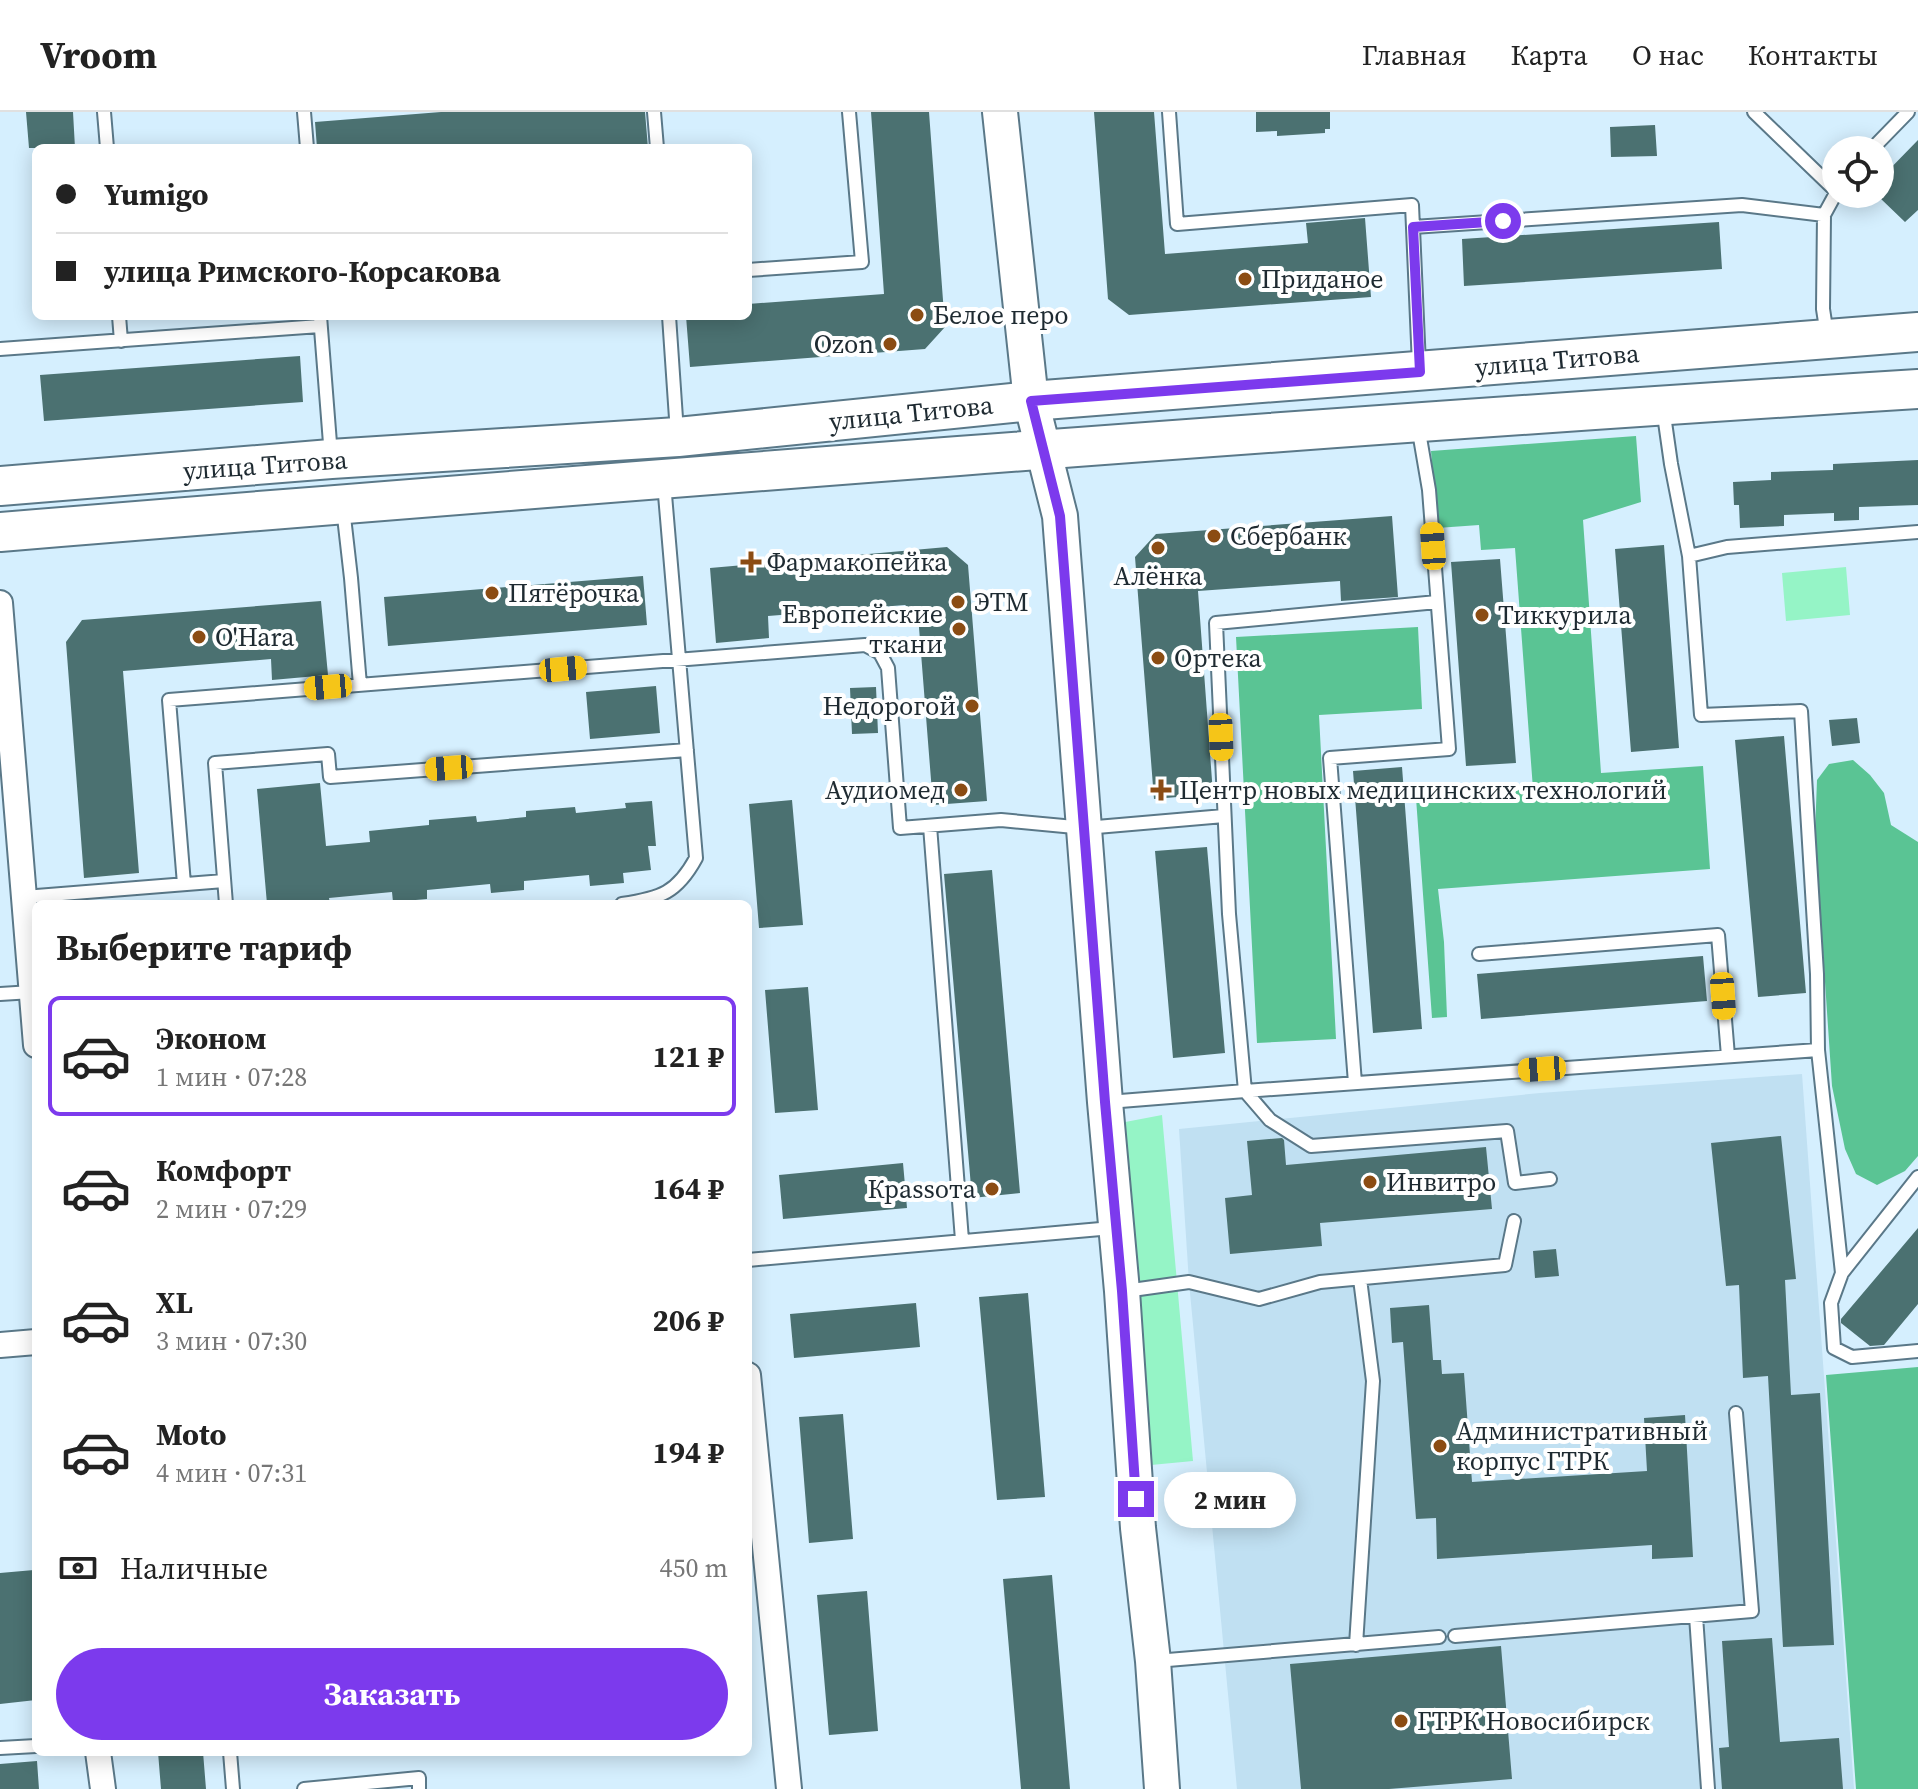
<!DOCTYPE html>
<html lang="ru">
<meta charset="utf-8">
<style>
:root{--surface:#fff;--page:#f2f2f2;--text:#222;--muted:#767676;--line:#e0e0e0;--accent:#7c3aed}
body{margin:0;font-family:"Source Serif 4",serif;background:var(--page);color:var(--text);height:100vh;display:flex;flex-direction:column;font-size:30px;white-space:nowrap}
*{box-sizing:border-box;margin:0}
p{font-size:26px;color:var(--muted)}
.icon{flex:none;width:44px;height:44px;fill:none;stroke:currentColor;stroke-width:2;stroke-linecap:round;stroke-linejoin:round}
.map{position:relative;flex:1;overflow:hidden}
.sheet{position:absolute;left:32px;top:788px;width:720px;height:856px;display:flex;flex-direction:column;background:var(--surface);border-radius:12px;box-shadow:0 4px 20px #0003}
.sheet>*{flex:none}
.top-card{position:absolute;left:32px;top:32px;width:720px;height:176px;border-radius:12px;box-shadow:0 4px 20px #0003;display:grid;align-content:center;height:176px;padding:0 24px;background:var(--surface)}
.controls{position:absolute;left:1822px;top:24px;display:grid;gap:16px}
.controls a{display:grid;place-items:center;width:72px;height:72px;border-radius:50%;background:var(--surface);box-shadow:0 4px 20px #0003;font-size:40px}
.end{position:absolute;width:36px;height:36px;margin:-18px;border:10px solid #7c3aed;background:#fff;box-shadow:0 0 0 4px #fff}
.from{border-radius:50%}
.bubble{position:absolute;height:56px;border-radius:28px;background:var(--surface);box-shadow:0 4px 20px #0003;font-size:26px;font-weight:700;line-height:56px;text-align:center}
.car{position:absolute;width:24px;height:48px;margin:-24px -12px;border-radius:10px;box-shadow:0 0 6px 2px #0007;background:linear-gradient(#f5c518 24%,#345 0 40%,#f5c518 0 76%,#345 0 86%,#f5c518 0)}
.top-card b{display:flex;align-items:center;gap:28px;height:76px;font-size:30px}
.top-card b+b{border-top:2px solid var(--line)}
.top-card i{width:20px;height:20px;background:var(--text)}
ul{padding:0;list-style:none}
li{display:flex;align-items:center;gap:24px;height:120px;margin:0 16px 12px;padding:0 8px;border:4px solid transparent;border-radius:12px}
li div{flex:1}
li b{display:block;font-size:30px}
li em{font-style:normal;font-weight:700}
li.on{border-color:var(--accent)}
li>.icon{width:72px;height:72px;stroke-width:1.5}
h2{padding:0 24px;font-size:36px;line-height:96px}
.pay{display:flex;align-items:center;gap:20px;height:88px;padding:0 24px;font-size:30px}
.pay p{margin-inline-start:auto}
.action{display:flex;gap:16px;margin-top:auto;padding:16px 24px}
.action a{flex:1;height:92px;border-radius:48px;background:var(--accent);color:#fff;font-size:32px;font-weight:700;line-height:92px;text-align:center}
header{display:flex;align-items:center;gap:48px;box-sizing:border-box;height:112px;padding:0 40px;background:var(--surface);border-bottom:2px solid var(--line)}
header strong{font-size:38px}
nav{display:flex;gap:44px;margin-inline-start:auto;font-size:28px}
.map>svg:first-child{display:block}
.built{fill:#c0e0f2}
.green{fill:#95f4c6}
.forest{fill:#5ac494}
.building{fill:#4b7171}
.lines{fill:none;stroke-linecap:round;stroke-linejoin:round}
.lane-casing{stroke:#5a7888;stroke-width:16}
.street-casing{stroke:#5a7888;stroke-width:28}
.secondary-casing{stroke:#5a7888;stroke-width:38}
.primary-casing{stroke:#5a7888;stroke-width:42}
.lane{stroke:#fff;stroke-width:12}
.street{stroke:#fff;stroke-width:24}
.secondary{stroke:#fff;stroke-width:34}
.primary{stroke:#fff;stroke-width:38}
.route{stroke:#7c3aed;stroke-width:10}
.poi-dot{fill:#8b4c13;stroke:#fff;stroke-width:3}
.labels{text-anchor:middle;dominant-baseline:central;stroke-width:8;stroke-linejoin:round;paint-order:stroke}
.poi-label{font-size:26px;fill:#1e2a31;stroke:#fff;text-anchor:start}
.street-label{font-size:26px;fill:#1e2a31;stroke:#fff}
</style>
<header>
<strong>Vroom</strong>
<nav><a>Главная</a><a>Карта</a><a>О нас</a><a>Контакты</a></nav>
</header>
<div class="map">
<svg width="1918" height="1677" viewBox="0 0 1918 1677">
<rect width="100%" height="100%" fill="#d5effe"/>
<path class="built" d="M 1802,962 L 1854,1677 L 1237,1677 L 1189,1170 L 1179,1017 L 1540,981 Z"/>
<path class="green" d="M 1846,455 L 1850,503 L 1786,509 L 1782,461 Z
M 1162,1003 L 1193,1349 L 1151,1353 L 1120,1011 Z"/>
<path class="forest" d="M 1636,324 L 1641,390 L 1583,408 L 1601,661 L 1703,654 L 1710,757 L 1438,777 L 1444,830 L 1447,905 L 1432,906 L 1416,686 L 1533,677 L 1515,436 L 1481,438 L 1479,413 L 1437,416 L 1431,339 Z
M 1418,515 L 1422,597 L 1319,603 L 1336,927 L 1257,931 L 1236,525 Z
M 1853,648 L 1870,663 L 1884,681 L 1891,713 L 1918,730 L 1918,1044 L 1905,1059 L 1877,1073 L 1856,1062 L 1845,1037 L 1832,974 L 1815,721 L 1817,668 L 1829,652 Z
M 1918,1255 L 1918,1677 L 1856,1677 L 1826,1263 Z"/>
<path class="building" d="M 26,0 L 73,0 L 75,36 L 29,36 Z
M 441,0 L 645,0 L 648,36 L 317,36 L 315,10 Z
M 871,0 L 929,0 L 945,215 L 925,237 L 690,255 L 686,204 L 748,204 L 748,192 L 884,182 Z
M 1094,0 L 1154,0 L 1165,142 L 1308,131 L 1306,111 L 1365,106 L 1371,185 L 1129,203 L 1108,187 Z
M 1256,0 L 1330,0 L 1330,17 L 1325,17 L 1325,21 L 1277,24 L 1277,19 L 1256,20 Z
M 1655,13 L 1657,44 L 1611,45 L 1610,15 Z
M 1918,28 L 1918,98 L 1905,110 L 1880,86 L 1880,67 Z
M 1719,110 L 1722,157 L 1464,174 L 1462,127 Z
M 300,244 L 303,290 L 44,309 L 40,263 Z
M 1918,348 L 1918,393 L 1859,395 L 1859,408 L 1834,409 L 1834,401 L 1784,403 L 1784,414 L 1740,416 L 1739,393 L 1734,393 L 1733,370 L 1771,368 L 1771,360 L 1833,358 L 1833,352 Z
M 1392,404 L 1398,485 L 1341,489 L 1340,469 L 1198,479 L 1213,682 L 1154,687 L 1135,445 L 1156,422 Z
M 1664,433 L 1679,636 L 1631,640 L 1615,437 Z
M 947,435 L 968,453 L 987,689 L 933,693 L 918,503 L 905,493 L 768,504 L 769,526 L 716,531 L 710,456 Z
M 1500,447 L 1516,651 L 1466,654 L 1451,450 Z
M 643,464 L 647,513 L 388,534 L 384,485 Z
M 321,489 L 328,563 L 272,568 L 271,547 L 123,559 L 139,761 L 84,766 L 66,530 L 82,508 Z
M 656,574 L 660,621 L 590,627 L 586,580 Z
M 876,575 L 878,621 L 852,622 L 850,576 Z
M 1857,606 L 1860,631 L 1832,634 L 1829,608 Z
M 1784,624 L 1806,881 L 1758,885 L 1735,628 Z
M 1402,655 L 1422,917 L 1373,921 L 1353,659 Z
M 320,671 L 326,734 L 370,730 L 369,719 L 429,713 L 429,708 L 476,704 L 477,710 L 526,705 L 526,699 L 575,695 L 576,701 L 626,696 L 625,691 L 652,689 L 656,734 L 648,734 L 651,758 L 623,761 L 624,771 L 590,774 L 589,763 L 524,769 L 524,778 L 491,781 L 490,772 L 427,778 L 427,787 L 393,790 L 392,780 L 329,786 L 330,792 L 267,792 L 257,677 Z
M 792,688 L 803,813 L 759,816 L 749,692 Z
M 1207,735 L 1225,941 L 1173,946 L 1155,739 Z
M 992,758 L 1020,1081 L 972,1086 L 944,762 Z
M 1703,844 L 1707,889 L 1481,907 L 1477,862 Z
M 808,875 L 818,998 L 775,1001 L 765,878 Z
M 1781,1024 L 1796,1167 L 1785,1168 L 1791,1283 L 1820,1281 L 1834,1533 L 1783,1535 L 1768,1264 L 1743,1266 L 1739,1173 L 1726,1174 L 1711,1031 Z
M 1282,1026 L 1284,1028 L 1286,1053 L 1486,1035 L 1492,1097 L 1320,1111 L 1322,1134 L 1230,1142 L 1225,1086 L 1252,1083 L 1247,1029 Z
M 903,1051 L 907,1096 L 783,1107 L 779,1063 Z
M 1918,1116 L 1918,1192 L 1884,1233 L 1870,1234 L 1841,1211 L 1841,1207 Z
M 1556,1137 L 1559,1164 L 1535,1166 L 1533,1139 Z
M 1028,1181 L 1045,1385 L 997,1388 L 979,1185 Z
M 916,1191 L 920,1235 L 794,1246 L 790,1202 Z
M 1429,1193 L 1433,1248 L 1441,1248 L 1442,1262 L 1464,1261 L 1472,1370 L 1647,1359 L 1644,1306 L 1685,1303 L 1693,1445 L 1652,1447 L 1652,1433 L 1437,1447 L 1436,1406 L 1416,1407 L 1403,1230 L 1392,1231 L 1390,1196 Z
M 843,1302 L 853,1427 L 809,1431 L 799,1305 Z
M 34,1458 L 36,1482 L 36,1588 L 0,1592 L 0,1461 Z
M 1052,1463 L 1070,1677 L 1021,1677 L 1003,1467 Z
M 867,1479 L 878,1619 L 829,1623 L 817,1483 Z
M 1772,1526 L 1780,1630 L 1839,1626 L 1843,1677 L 1722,1677 L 1719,1636 L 1729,1635 L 1722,1529 Z
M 1501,1534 L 1512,1667 L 1389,1677 L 1301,1677 L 1290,1552 Z
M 158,1640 L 203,1640 L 206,1677 L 161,1677 Z
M 37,1649 L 39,1677 L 0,1677 L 0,1652 Z"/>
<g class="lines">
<defs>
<path id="lane" d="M 104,0 L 107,36
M 304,0 L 307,36
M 654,0 L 657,36
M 1169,0 L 1177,112 L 1412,93 L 1419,253
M 1754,0 L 1836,79
M 1871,38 L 1908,0
M 1413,115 L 1742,93 L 1824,103
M 748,158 L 862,150 L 849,0
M 119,204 L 121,229
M 320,204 L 331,344
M 669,204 L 677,321
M 1827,223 L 1823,197 L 1824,103 L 1836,81
M 0,237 L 320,214
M 1663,296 L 1671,352 L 1689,444 L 1701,603 L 1801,599 L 1817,862 L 1818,938 L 1842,1161 L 1918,1065
M 343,396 L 351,466 L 360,573
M 1689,444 L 1727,435 L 1918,420
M 930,714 L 962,1128
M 184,772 L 169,588 L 865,533 L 880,541 L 888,556 L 900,716 L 1001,708 L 1085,716 L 1224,704
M 24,785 L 224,769
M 226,792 L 215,651 L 328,642 L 330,665 L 687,638
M 622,792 C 661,786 677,781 696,746 L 664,371
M 1479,842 L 1718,823 L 1728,944
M 0,882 L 32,880
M 1355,971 L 1330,646 L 1449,637 L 1429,378 L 1418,314
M 1108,990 L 1245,979 L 1229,802 L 1216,511 L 1437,490
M 1550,1067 L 1515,1071 L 1507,1019 L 1311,1034 L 1270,1008 L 1245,979 L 1818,938
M 748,1148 L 1112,1116
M 1842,1161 L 1831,1191 L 1834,1236 L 1852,1245 L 1918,1239
M 1125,1179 L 1189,1170 L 1259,1187 L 1320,1170 L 1505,1153 L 1514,1109
M 1696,1504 L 1708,1677
M 1455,1524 L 1752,1499 L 1736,1301
M 1356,1533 L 1373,1269 L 1360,1167
M 1156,1549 L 1439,1525
M 0,1636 L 36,1634
M 230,1640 L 233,1677
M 304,1677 L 419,1666 L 419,1677"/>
<path id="street" d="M 0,491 L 36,933
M 0,1233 L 36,1230
M 748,1263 L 789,1677
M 98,1640 L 103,1677"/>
<path id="secondary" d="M 1000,0 L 1031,289 L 1060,404 L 1105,990 L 1122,1179 L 1138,1416 L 1153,1549 L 1162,1677"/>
<path id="primary" d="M 0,374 L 331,347 L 678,325 L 1031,289 L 1918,220
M 0,420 C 639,368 1278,317 1918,277"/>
</defs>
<use href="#lane" class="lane-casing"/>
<use href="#street" class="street-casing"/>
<use href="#secondary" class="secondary-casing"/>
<use href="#primary" class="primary-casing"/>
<use href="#lane" class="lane"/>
<use href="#street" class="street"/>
<use href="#secondary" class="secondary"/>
<use href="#primary" class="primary"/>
</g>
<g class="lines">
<path class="route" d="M 1136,1387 L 1122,1179 L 1105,990 L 1060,404 L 1031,289 L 1420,260 L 1413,115 L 1503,109"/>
</g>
<g class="poi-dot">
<circle cx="1245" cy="167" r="8"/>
<circle cx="917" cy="203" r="8"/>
<circle cx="890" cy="232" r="8"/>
<circle cx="1214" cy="424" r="8"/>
<circle cx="1158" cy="436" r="8"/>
<path d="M747 438h8v8h8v8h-8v8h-8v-8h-8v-8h8z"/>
<circle cx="492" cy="481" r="8"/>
<circle cx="958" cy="490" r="8"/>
<circle cx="1482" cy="503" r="8"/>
<circle cx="959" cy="517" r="8"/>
<circle cx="199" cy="525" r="8"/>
<circle cx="1158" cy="546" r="8"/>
<circle cx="972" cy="594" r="8"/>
<circle cx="961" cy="678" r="8"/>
<path d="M1157 666h8v8h8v8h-8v8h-8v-8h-8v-8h8z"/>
<circle cx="1370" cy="1070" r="8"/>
<circle cx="992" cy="1077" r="8"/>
<circle cx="1440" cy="1334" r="8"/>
<circle cx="1401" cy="1609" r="8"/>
</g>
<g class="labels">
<g class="poi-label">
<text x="1261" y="167">Приданое</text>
<text x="933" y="203">Белое перо</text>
<text x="874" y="232" text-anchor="end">Ozon</text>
<text x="1230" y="424">Сбербанк</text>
<text x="767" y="450">Фармакопейка</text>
<text x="1158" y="464" text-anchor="middle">Алёнка</text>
<text x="508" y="481">Пятёрочка</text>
<text x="974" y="490">ЭТМ</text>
<text x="943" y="502" text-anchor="end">Европейские<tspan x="943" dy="30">ткани</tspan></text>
<text x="1498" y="503">Тиккурила</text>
<text x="215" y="525">O'Hara</text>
<text x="1174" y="546">Ортека</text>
<text x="956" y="594" text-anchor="end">Недорогой</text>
<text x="945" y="678" text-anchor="end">Аудиомед</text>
<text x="1179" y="678">Центр новых медицинских технологий</text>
<text x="1386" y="1070">Инвитро</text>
<text x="976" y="1077" text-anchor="end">Краssота</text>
<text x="1456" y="1319">Административный<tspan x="1456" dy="30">корпус ГТРК</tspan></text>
<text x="1417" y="1609">ГТРК Новосибирск</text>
</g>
<g class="street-label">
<text transform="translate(1557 248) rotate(-5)">улица Титова</text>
<text transform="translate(911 301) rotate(-6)">улица Титова</text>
<text transform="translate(265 353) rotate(-4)">улица Титова</text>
</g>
</g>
</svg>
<div class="controls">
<a><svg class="icon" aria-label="locate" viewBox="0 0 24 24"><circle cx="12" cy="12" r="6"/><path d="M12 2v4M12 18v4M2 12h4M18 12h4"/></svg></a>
</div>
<i class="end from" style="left:1503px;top:109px"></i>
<i class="end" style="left:1136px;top:1387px"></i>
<div class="bubble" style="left:1164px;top:1360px;width:132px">2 мин</div>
<i class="car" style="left:1433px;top:434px;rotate:356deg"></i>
<i class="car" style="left:563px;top:557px;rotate:85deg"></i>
<i class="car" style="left:328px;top:575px;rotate:265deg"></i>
<i class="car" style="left:1221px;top:625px;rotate:178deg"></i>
<i class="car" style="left:449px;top:656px;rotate:266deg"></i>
<i class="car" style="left:1723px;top:884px;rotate:176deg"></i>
<i class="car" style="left:1542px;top:957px;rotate:266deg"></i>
<div class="top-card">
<b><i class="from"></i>Yumigo</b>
<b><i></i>улица Римского-Корсакова</b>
</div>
<section class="sheet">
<h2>Выберите тариф</h2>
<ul>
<li class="on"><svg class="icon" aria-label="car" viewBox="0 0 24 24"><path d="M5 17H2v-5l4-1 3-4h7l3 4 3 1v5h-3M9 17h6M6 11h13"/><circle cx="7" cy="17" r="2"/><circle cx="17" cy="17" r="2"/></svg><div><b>Эконом</b><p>1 мин · 07:28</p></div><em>121 ₽</em></li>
<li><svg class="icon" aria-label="car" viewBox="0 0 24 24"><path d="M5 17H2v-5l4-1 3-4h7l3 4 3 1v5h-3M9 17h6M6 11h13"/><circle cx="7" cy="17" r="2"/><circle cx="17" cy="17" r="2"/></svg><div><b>Комфорт</b><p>2 мин · 07:29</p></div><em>164 ₽</em></li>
<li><svg class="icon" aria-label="car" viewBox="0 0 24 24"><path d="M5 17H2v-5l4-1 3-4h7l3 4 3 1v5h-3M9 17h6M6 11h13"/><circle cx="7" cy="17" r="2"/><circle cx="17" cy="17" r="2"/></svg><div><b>XL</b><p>3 мин · 07:30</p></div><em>206 ₽</em></li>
<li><svg class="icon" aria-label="car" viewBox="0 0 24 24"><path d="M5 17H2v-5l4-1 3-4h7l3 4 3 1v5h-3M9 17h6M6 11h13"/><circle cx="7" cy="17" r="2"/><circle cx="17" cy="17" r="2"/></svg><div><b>Moto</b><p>4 мин · 07:31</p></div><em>194 ₽</em></li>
</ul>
<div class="pay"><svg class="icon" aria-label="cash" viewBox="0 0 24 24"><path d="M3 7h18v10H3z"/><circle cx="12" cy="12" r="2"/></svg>Наличные<p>450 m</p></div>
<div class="action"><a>Заказать</a></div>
</section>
</div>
